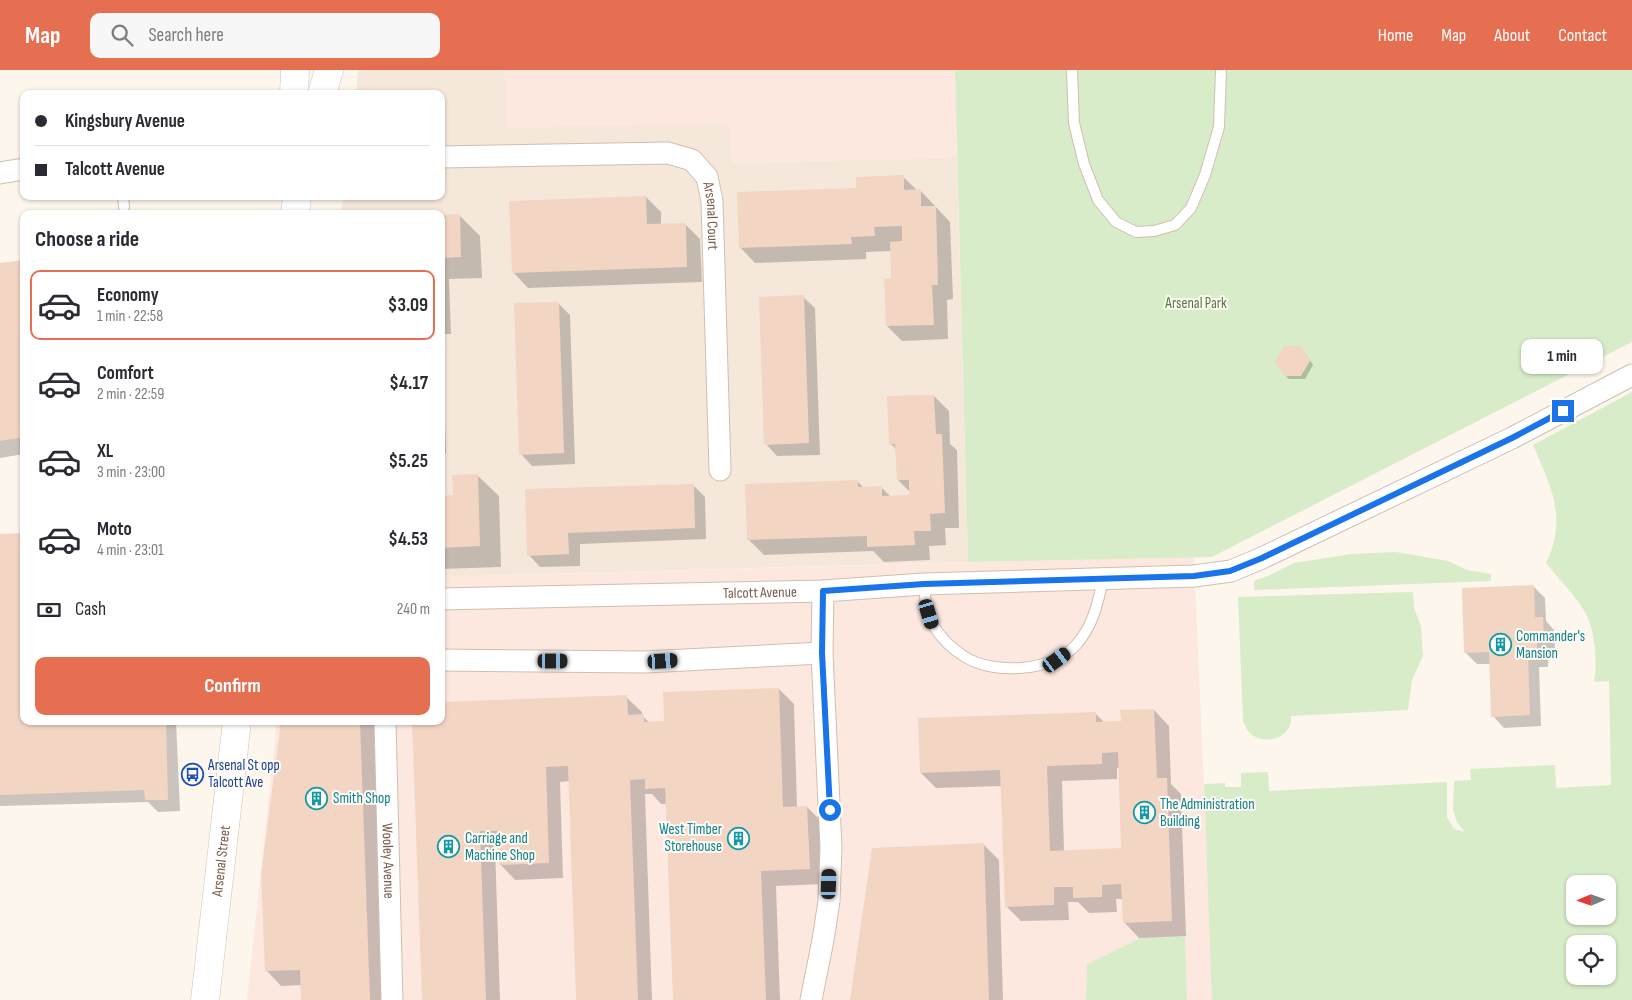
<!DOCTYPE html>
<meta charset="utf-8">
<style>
:root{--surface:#fff;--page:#f7f7f7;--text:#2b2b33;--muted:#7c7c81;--line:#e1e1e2;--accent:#e76f51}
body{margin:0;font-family:"Sofia Sans Condensed",sans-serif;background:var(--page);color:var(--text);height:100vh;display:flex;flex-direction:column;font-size:19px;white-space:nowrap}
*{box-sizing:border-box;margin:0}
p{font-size:16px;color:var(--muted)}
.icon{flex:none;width:28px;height:28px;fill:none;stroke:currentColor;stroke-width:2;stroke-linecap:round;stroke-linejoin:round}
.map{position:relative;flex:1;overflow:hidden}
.sheet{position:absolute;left:20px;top:140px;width:425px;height:515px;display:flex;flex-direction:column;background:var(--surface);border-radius:10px;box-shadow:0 1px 4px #0004}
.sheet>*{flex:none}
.top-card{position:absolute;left:20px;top:20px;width:425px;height:110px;border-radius:10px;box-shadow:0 1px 4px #0004;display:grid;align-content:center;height:110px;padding:0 15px;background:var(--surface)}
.needle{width:32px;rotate:268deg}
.fabs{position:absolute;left:1566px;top:805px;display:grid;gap:10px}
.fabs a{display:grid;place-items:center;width:50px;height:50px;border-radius:10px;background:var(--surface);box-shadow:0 1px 4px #0004;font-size:25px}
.end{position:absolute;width:22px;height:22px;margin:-11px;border:6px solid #1a73e8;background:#fff;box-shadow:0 0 0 2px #fff}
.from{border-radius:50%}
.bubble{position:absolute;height:35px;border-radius:10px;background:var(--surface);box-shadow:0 1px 4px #0004;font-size:16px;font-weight:700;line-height:35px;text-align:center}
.car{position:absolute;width:15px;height:30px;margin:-15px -8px;border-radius:6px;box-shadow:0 0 4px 1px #0007;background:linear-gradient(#222 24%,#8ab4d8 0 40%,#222 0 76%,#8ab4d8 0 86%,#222 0)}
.top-card b{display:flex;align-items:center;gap:18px;height:48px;font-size:19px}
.top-card b+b{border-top:1px solid var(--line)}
.top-card i{width:12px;height:12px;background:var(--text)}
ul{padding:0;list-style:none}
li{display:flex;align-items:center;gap:15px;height:70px;margin:0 10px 8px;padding:0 5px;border:2px solid transparent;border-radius:10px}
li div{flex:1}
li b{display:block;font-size:19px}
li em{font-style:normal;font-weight:700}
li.on{border-color:var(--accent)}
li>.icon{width:45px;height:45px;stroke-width:1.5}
h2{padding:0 15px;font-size:22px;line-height:60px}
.pay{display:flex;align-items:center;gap:12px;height:55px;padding:0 15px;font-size:19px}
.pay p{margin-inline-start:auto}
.cta{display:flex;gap:10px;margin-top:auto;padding:10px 15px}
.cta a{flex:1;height:58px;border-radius:10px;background:var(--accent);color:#fff;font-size:20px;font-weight:700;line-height:58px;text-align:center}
header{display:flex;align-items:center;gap:30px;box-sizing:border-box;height:70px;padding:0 25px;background:var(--accent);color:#fff}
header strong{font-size:24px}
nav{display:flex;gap:28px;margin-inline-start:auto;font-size:18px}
.search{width:350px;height:45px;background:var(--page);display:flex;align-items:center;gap:12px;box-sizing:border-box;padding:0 18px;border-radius:10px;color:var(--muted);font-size:19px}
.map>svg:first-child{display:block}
.residential{fill:#f5e8da}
.commercial{fill:#fde8e0}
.green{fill:#d8ecc9;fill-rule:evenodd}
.shadow{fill:#0003;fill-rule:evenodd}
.building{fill:#f3d5c3;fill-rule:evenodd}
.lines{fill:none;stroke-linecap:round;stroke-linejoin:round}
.service-casing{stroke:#d1beb0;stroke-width:12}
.minor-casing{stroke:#d1beb0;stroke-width:23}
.secondary-casing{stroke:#d6c0b0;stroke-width:29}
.service{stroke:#fff;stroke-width:10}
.minor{stroke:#fff;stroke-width:21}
.secondary{stroke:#fff;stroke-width:28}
.route{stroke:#1a73e8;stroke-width:6}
.labels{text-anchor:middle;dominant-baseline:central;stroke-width:4;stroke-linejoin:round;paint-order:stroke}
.street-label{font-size:15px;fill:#7a5c4d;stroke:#fffaf3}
.park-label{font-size:15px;fill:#537a41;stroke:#fffaf3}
.culture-label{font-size:15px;fill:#0d838f;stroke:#fffaf3;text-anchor:start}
.transit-label{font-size:15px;fill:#164399;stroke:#fffaf3;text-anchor:start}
</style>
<header>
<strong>Map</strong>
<div class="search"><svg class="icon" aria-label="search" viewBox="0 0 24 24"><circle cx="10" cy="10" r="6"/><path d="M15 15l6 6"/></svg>Search here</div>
<nav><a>Home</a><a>Map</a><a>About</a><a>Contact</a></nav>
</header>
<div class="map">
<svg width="1632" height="930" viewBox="0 0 1632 930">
<rect width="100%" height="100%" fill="#fdf6ec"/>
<path class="residential" d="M 358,0 L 505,0 L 508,57 L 730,53 L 732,93 L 957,87 L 968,492 L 441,507 L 441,144 L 341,144 L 343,126 L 441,126 L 441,24 L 356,24 Z"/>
<path class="commercial" d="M 505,0 L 955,0 L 957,87 L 732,93 L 730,54 L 507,57 Z
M 1194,486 L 1213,930 L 247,930 L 277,651 L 441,651 L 441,507 Z"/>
<path class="green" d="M 955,0 L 1632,0 L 1632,272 L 1212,487 L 968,492 Z
M 1632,322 L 1632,930 L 1212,930 L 1204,714 L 1225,713 L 1225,717 L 1241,717 L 1241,703 L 1268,702 L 1269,721 L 1447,712 L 1447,747 L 1454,759 L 1465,762 L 1457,752 L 1453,740 L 1454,711 L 1471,710 L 1470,699 L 1555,695 L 1556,718 L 1611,715 L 1609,611 L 1594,612 C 1598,592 1595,556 1583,539 C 1573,523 1558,508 1546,493 C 1568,448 1551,417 1533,375 ZM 1575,814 L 1608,814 L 1608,846 L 1575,846 ZM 1575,874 L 1608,874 L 1608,906 L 1575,906 Z
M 1396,482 L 1448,491 L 1467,500 L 1491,504 L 1491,511 L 1254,520 L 1254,511 L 1268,506 L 1294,493 L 1351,484 Z
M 1413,522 L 1414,538 L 1421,556 L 1423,586 L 1412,610 L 1408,640 L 1291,646 C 1293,670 1261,677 1248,661 C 1246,659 1245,654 1243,651 L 1238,527 Z
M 1185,866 L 1187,930 L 1086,930 L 1087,894 L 1141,868 Z"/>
<path class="shadow" d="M 903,107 L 917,120 L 920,120 L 950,152 L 953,229 L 947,230 L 948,269 L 902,271 L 887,256 L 893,210 L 892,181 L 866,182 L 866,189 L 755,193 L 740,177 L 858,119 Z
M 646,127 L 661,142 L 661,155 L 685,154 L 700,169 L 702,212 L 528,218 L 513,202 Z
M 459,145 L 480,166 L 482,208 L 449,209 L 451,264 L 442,264 L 446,383 L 441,384 L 441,146 Z
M 24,191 L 24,384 L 0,388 L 0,195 Z
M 803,227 L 815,238 L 820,385 L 777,386 L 766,374 Z
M 558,233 L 570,245 L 575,394 L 532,396 L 521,384 Z
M 1301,277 L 1313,295 L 1305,309 L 1289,309 L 1285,305 Z
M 934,326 L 949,341 L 950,374 L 957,380 L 959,458 L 945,458 L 946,475 L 929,476 L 930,490 L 884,492 L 873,481 L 764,485 L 748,469 L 858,412 L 864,418 L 881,417 L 891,427 L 910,426 L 910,422 L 898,410 L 897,380 L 890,373 Z
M 478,406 L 499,426 L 501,497 L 441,499 L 441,427 L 454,426 Z
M 693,415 L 705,427 L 706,469 L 580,474 L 580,496 L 540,497 L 529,485 L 526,421 Z
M 0,465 L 24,651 L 176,651 L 180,741 L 158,742 L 148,732 L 0,736 Z
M 1534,517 L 1545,528 L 1546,551 L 1554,560 L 1555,579 L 1548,579 L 1548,597 L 1539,597 L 1541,656 L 1504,658 L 1493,646 L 1491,594 L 1477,594 L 1465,582 Z
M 779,619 L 794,634 L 797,737 L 807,737 L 822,752 L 824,814 L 776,816 L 780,930 L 674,930 L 667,734 L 661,734 L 652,724 L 645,724 L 652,930 L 577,930 L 570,711 L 560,712 L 563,808 L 515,810 L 500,794 L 499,776 L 495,776 L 500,930 L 423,930 L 441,651 L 626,627 L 642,642 L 642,646 L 650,653 L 665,652 Z
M 1154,640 L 1169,656 L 1171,714 L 1181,724 L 1186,866 L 1139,868 L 1124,852 L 1123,829 L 1116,829 L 1117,842 L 1089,843 L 1078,832 L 1068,832 L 1069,850 L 1021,851 L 1006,836 L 1002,716 L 936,718 L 921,703 L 1095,643 L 1105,653 L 1122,652 ZM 1117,698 L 1120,698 L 1123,780 L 1064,782 L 1062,711 L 1117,709 Z
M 282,651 L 374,651 L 384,930 L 302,930 L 302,915 L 281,916 L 266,900 Z
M 984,775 L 999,790 L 1003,930 L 851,930 Z"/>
<path class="building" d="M 904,105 L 904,120 L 921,119 L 921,136 L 936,136 L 938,215 L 932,215 L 934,255 L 886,256 L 884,209 L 891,208 L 890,172 L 902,171 L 902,156 L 874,157 L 875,166 L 851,167 L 852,174 L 739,178 L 737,122 L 856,118 L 856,107 Z
M 646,126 L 647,154 L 686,153 L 687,197 L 512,203 L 509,131 Z
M 460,144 L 461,187 L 441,188 L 441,145 Z
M 24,190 L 24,367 L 0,371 L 0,193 Z
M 804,225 L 809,373 L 764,375 L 759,227 Z
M 559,232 L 564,383 L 519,385 L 514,233 Z
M 1284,276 L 1301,276 L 1310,291 L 1301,306 L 1284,306 L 1275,291 Z
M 934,325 L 936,364 L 942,364 L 945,443 L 930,444 L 931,461 L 914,461 L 915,475 L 867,477 L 867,466 L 747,470 L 745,414 L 858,410 L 858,417 L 882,416 L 882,426 L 909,425 L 909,410 L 897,410 L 895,374 L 889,374 L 887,326 Z
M 478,404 L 480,476 L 441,478 L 441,426 L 453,425 L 452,405 Z
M 694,414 L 695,458 L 568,463 L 569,484 L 527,486 L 525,419 Z
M 24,463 L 24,651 L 166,651 L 168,730 L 145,730 L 144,720 L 0,725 L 0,464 Z
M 1534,515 L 1535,547 L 1543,547 L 1544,567 L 1537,568 L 1537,586 L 1528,586 L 1530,645 L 1491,647 L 1489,582 L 1464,583 L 1462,518 Z
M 779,618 L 783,737 L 807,736 L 810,799 L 761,801 L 766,930 L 673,930 L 665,718 L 645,719 L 645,709 L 630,710 L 638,930 L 576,930 L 568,696 L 546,697 L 549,793 L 499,795 L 498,761 L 480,761 L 486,930 L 422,930 L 412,651 L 441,651 L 441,632 L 627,625 L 628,645 L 644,644 L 644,652 L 664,651 L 663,622 Z
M 1154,639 L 1157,708 L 1167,708 L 1172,851 L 1123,853 L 1121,814 L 1102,815 L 1102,827 L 1073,828 L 1073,817 L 1054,817 L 1054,835 L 1005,837 L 1000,700 L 920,703 L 918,648 L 1096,642 L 1096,652 L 1121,651 L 1120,640 ZM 1118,682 L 1121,778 L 1050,781 L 1047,696 L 1102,694 L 1102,683 Z
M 281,651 L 360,651 L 370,930 L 301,930 L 300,900 L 265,901 L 261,805 Z
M 984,773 L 989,930 L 850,930 L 872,778 Z"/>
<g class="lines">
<defs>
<path id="service" d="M 1072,0 L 1074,53 L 1084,94 L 1098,130 L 1116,152 L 1136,162 L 1154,161 L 1175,155 L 1191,138 L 1205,105 L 1219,57 L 1221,0
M 123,126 L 124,137
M 924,514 C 925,528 926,544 933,555 C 941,568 952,579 965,587 C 995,605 1051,602 1076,575 C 1093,556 1098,533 1103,509"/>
<g id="minor">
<path id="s1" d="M 441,87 L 668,83 L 692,90 L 707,107 L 712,131 L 720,400"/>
<path d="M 0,103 L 24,99"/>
<path id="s2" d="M 441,529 L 823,521 L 924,514 L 1194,506 L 1231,501 L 1262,488 L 1512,368 L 1632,305"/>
<path d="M 441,590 L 645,592 L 822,583"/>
<path id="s3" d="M 385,651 L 392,930"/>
<path d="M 811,930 L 823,870 L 829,831 L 831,778 L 822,583 L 823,521"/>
</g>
<g id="secondary">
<path d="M 294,24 L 295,0"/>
<path d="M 322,24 L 329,0"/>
<path d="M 295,144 L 297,126"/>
<path id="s4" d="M 205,930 L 237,651"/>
</g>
</defs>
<use href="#service" class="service-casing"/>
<use href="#minor" class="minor-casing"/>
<use href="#secondary" class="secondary-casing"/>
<use href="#service" class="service"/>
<use href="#minor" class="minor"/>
<use href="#secondary" class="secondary"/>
</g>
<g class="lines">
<path class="route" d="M 830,740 L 822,583 L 823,521 L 924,514 L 1194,506 L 1230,501 L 1262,488 L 1512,368 L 1563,341"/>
</g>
<defs>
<symbol id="building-ring" viewBox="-11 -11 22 22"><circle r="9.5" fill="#fffaf3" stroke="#0f9aa8" stroke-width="1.5"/><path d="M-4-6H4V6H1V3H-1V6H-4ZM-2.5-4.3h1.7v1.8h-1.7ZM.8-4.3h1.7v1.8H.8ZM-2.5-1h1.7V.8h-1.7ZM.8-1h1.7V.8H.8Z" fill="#0f9aa8"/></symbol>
<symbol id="bus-ring" viewBox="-11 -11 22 22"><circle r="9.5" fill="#fffaf3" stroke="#1a4fb4" stroke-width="1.5"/><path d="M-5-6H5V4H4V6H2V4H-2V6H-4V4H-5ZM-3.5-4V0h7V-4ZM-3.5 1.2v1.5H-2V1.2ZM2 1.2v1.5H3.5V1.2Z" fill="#1a4fb4"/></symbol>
</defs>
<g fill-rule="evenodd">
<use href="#building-ring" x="1488" y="562" width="25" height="25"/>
<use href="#bus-ring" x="180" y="692" width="25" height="25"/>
<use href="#building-ring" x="304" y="716" width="25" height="25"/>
<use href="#building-ring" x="1132" y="730" width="25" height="25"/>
<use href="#building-ring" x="726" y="756" width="25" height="25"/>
<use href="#building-ring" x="436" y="764" width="25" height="25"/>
</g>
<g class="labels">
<g class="street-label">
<text stroke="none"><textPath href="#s1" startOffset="314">Arsenal Court</textPath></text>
<text stroke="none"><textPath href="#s2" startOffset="319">Talcott Avenue</textPath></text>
<text stroke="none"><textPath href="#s4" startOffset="140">Arsenal Street</textPath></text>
<text stroke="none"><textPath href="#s3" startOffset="140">Wooley Avenue</textPath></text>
</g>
<g class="park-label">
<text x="1196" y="233">Arsenal Park</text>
</g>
<g class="culture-label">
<text x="1516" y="566">Commander's<tspan x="1516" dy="17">Mansion</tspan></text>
<text x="333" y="728">Smith Shop</text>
<text x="1160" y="734">The Administration<tspan x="1160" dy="17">Building</tspan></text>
<text x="722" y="759" text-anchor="end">West Timber<tspan x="722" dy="17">Storehouse</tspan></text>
<text x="465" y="768">Carriage and<tspan x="465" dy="17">Machine Shop</tspan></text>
</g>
<g class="transit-label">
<text x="208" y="695">Arsenal St opp<tspan x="208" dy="17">Talcott Ave</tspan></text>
</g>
</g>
</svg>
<div class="fabs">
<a><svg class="needle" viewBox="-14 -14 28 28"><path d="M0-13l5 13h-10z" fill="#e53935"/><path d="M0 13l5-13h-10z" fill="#7c7c81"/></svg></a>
<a><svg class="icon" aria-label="locate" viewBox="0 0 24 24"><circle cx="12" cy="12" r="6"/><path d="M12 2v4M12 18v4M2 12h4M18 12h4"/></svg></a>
</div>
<i class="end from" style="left:830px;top:740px"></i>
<i class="end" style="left:1563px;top:341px"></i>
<div class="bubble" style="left:1521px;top:269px;width:82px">1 min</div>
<i class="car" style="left:929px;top:544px;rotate:163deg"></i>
<i class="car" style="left:1057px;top:590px;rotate:54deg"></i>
<i class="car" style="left:553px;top:591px;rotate:90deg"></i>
<i class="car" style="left:663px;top:591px;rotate:87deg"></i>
<i class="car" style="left:829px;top:814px;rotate:2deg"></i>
<div class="top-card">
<b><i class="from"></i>Kingsbury Avenue</b>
<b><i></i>Talcott Avenue</b>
</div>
<section class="sheet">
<h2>Choose a ride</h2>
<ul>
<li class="on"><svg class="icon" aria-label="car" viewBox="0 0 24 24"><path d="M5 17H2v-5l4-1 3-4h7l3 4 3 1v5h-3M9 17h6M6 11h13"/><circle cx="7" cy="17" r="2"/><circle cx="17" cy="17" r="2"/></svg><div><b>Economy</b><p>1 min · 22:58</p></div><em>$3.09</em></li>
<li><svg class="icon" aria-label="car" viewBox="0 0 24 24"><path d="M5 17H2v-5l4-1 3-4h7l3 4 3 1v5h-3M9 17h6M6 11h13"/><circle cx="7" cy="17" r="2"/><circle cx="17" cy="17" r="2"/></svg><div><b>Comfort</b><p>2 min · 22:59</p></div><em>$4.17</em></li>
<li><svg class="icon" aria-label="car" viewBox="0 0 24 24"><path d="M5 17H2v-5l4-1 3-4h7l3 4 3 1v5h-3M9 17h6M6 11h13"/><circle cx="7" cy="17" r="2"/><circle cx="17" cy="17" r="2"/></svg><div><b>XL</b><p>3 min · 23:00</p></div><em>$5.25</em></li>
<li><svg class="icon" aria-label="car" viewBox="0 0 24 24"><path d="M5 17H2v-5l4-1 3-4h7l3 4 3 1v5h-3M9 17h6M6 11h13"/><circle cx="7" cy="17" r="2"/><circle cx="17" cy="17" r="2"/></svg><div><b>Moto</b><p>4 min · 23:01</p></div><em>$4.53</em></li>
</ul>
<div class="pay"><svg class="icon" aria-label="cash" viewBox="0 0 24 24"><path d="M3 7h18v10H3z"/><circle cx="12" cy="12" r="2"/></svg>Cash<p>240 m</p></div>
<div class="cta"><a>Confirm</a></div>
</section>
</div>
